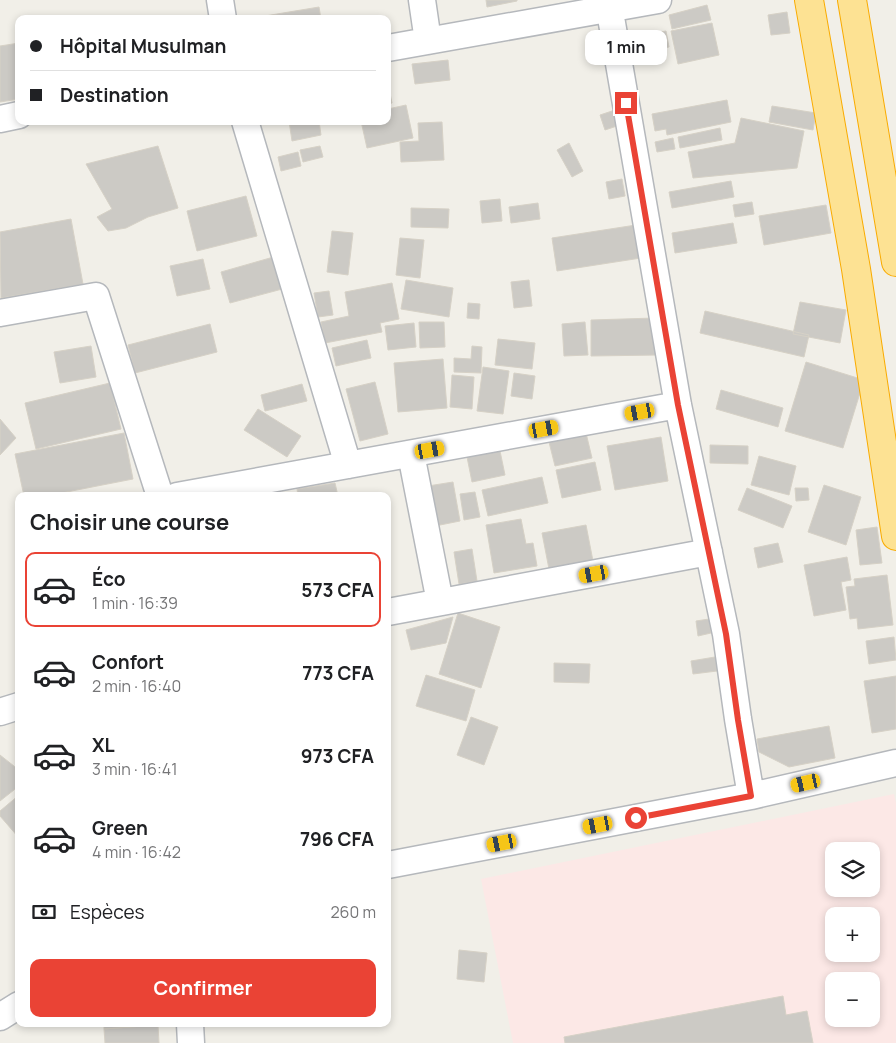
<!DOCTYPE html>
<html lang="fr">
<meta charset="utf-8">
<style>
:root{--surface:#fff;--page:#f6f6f6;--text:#202124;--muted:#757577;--line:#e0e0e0;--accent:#ea4335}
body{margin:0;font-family:Manrope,sans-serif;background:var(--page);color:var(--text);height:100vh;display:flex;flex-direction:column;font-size:19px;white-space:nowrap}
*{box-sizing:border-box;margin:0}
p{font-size:16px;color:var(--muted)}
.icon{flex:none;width:28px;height:28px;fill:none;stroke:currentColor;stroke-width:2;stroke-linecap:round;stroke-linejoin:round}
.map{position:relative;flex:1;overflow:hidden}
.details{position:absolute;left:15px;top:492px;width:376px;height:535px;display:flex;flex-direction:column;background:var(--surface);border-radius:10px;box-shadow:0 2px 8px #0003}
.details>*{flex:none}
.guide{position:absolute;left:15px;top:15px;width:376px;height:110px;border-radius:10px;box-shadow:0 2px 8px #0003;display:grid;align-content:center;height:110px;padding:0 15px;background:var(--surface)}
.fabs{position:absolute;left:825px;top:842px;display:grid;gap:10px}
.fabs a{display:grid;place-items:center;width:55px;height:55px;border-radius:10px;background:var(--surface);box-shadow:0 2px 8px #0003;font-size:25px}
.end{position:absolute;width:22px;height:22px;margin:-11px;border:6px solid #ea4335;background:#fff;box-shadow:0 0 0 2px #fff}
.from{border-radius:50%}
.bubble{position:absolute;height:35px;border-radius:10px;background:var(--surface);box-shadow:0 2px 8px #0003;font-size:16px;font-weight:700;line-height:35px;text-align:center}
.car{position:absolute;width:15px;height:30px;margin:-15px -8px;border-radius:6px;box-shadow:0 0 4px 1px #0007;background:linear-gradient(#f5c518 24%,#345 0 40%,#f5c518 0 76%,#345 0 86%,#f5c518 0)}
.guide b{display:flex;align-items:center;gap:18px;height:48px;font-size:19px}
.guide b+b{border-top:1px solid var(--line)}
.guide i{width:12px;height:12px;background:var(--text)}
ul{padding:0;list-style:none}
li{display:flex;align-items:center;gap:15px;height:75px;margin:0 10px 8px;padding:0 5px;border:2px solid transparent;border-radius:10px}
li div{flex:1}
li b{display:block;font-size:19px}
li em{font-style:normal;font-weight:700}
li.selected{border-color:var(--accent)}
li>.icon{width:45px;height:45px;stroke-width:1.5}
h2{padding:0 15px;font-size:22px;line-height:60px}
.pay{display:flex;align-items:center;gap:12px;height:55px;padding:0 15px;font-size:19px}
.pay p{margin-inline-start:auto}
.cta{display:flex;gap:10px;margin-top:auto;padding:10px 15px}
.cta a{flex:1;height:58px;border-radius:10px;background:var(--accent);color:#fff;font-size:20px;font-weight:700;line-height:58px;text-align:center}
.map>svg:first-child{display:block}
.medical{fill:#fce8e6;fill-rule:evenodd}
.building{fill:#cccac5;stroke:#d6d1c6}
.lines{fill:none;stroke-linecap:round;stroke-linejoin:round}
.minor-casing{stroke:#b5b8bc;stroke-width:29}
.highway-casing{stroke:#f9ab00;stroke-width:30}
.minor{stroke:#fff;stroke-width:26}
.highway{stroke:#fde293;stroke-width:28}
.route{stroke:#ea4335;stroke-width:6}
</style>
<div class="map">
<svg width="896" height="1043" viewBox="0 0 896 1043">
<rect width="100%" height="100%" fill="#f1efe8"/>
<path class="medical" d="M 894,794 L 896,803 L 896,1043 L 513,1043 L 481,879 ZM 834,851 L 871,851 L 871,889 L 834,889 ZM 834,916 L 871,916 L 871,954 L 834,954 ZM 834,981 L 871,981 L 871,1019 L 834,1019 Z"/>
<path class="building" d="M 486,0 L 517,0 L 517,1 L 487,7 Z
M 707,5 L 711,20 L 672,29 L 669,15 Z
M 319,7 L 321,19 L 247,19 Z
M 787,12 L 790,33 L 771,35 L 768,15 Z
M 712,23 L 719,55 L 678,64 L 671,31 Z
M 666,31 L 669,47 L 652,50 L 649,34 Z
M 19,43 L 19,99 L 0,102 L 0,46 Z
M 448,60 L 450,80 L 415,84 L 412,64 Z
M 388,84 L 392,103 L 388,104 Z
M 727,100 L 731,122 L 667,135 L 666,129 L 655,131 L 652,114 Z
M 406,105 L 413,138 L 367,148 L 361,121 L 388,121 L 388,109 Z
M 772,106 L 816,113 L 813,130 L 769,122 Z
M 615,110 L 620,125 L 605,130 L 600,115 Z
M 741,118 L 804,131 L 797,168 L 693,178 L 688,152 L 735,143 Z
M 289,121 L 319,121 L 321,135 L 292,141 Z
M 442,122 L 444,160 L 401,162 L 400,142 L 419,141 L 418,123 Z
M 720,128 L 722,140 L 680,148 L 678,137 Z
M 673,138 L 675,149 L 657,152 L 655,142 Z
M 569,143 L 583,171 L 572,177 L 557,150 Z
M 158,146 L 178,208 L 148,217 L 126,228 L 108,231 L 97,217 L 112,209 L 86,164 Z
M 320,146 L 323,157 L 303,162 L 300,150 Z
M 298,152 L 301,166 L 281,171 L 278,157 Z
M 622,179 L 625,196 L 609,199 L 606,182 Z
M 731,181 L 734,197 L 672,208 L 669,192 Z
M 246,196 L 257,236 L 197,251 L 187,211 Z
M 500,199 L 502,221 L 482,223 L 480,201 Z
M 752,202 L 754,214 L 735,217 L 733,205 Z
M 538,203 L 540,219 L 511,223 L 509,207 Z
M 826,205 L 831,233 L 764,245 L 759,216 Z
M 411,208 L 449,209 L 448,228 L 411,227 Z
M 71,219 L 83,284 L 1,298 L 0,232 Z
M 733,223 L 737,243 L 675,253 L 672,233 Z
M 636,225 L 641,258 L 557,271 L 552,238 Z
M 332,231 L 353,233 L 348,275 L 327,272 Z
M 400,238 L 424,240 L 420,278 L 396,275 Z
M 277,256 L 286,288 L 230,303 L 221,272 Z
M 203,259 L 210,289 L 177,296 L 170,266 Z
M 406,280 L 453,288 L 449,317 L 401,309 Z
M 529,280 L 532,306 L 514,308 L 511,282 Z
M 392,283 L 399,319 L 380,323 L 382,332 L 325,343 L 321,322 L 349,316 L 345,292 Z
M 329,291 L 333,315 L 318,317 L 314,293 Z
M 800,302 L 846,310 L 840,343 L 793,334 Z
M 468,303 L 480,304 L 479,319 L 467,318 Z
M 705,311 L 809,335 L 804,357 L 700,333 Z
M 655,318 L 658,355 L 591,356 L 591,320 Z
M 419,322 L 444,322 L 445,347 L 420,348 Z
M 585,322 L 588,355 L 564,356 L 562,324 Z
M 414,323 L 416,347 L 388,350 L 385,326 Z
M 210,324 L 217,352 L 135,373 L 128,345 Z
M 498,339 L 535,343 L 532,369 L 495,365 Z
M 367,340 L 371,358 L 336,366 L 332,348 Z
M 91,346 L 96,377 L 60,383 L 54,352 Z
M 472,346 L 482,347 L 481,373 L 454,372 L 454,358 L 471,359 Z
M 443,359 L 447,408 L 398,412 L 394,363 Z
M 806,362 L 864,380 L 843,448 L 785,431 Z
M 483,367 L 509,371 L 503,414 L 477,411 Z
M 514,373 L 535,376 L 532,399 L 511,396 Z
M 452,375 L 474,377 L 472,409 L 450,407 Z
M 375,382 L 388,434 L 360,441 L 346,389 Z
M 110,383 L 121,429 L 36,449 L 25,403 Z
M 302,384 L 307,401 L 265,411 L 261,395 Z
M 721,390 L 783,408 L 778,427 L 716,409 Z
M 258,409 L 301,436 L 287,457 L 244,430 Z
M 0,419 L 16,438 L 0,455 Z
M 124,433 L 133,479 L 46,496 L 24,496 L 15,454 Z
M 586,433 L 592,458 L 555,466 L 549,442 Z
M 661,437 L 668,481 L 615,490 L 607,446 Z
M 710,445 L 748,446 L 748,464 L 710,463 Z
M 500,451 L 505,475 L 472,482 L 467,457 Z
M 759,456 L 796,466 L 789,495 L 751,485 Z
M 595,462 L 601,490 L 562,498 L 556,470 Z
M 542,477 L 548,503 L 488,516 L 482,490 Z
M 453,482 L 460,521 L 435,526 L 428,486 Z
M 335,483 L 338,496 L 298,496 L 297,489 Z
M 824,485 L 861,497 L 846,545 L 808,532 Z
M 747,488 L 792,506 L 783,528 L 738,510 Z
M 795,488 L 808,488 L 809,500 L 796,501 Z
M 475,492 L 480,517 L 464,520 L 460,494 Z
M 521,519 L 526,544 L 533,543 L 537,566 L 494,573 L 486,525 Z
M 586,525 L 593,561 L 549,569 L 542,533 Z
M 877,527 L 882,563 L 860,565 L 856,530 Z
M 778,543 L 783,562 L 758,568 L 754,548 Z
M 472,549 L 477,581 L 459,584 L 454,552 Z
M 847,557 L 851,580 L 841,582 L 846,610 L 814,616 L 804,565 Z
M 887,575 L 893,625 L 858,629 L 857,618 L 850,619 L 846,587 L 855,586 L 854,579 Z
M 458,613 L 500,627 L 481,688 L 439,674 Z
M 453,617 L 446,643 L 411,650 L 406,630 Z
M 709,619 L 711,633 L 698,636 L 696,621 Z
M 894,637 L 896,660 L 869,664 L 866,641 Z
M 715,657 L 717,671 L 693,674 L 691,661 Z
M 554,663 L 590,664 L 589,683 L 554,682 Z
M 426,675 L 475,690 L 466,721 L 416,706 Z
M 896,676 L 896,729 L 872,733 L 864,681 Z
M 471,717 L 498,727 L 484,765 L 457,755 Z
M 829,726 L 835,758 L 789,767 L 759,752 L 757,739 Z
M 0,755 L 19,770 L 19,786 L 0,801 Z
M 19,795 L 19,838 L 0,816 L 0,811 Z
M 459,950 L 487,953 L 484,982 L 457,979 Z
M 783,996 L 786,1015 L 807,1011 L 813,1043 L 565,1043 L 564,1037 Z
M 104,1024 L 158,1024 L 158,1025 L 104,1029 Z
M 158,1025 L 159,1043 L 105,1043 L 104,1029 Z"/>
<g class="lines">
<defs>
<path id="minor" d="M 220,0 L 223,19
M 422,0 L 428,41
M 608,0 L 678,405 L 726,634 L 738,719 L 751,796
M 388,48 L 658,0
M 0,119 L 19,115
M 245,121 L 348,465
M 0,313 L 96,296 L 160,496
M 411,454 L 440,602
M 177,496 L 678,405
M 388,612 L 709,552
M 0,712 L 19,706
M 388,865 L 751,796 L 896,763
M 0,1017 L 19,1005
M 190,1024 L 191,1043"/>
<path id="highway" d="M 809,0 L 856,269 L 896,536
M 852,0 L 896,262"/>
</defs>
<use href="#minor" class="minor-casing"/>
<use href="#highway" class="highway-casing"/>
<use href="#minor" class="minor"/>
<use href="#highway" class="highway"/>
</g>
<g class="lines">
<path class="route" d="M 626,103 L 678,405 L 726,634 L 738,720 L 751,796 L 636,818"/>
</g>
</svg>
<div class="fabs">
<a><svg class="icon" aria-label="layers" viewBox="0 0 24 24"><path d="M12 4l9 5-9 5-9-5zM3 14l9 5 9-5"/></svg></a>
<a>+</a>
<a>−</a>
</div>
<i class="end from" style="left:636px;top:818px"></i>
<i class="end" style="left:626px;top:103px"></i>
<div class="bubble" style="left:585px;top:30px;width:82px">1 min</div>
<i class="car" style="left:640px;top:412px;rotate:260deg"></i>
<i class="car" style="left:544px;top:429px;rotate:80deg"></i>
<i class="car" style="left:430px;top:450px;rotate:80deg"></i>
<i class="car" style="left:594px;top:574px;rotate:260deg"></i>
<i class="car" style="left:806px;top:783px;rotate:257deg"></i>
<i class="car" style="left:598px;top:825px;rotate:259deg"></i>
<i class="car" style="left:502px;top:843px;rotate:259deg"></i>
<div class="guide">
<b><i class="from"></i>Hôpital Musulman</b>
<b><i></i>Destination</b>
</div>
<section class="details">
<h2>Choisir une course</h2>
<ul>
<li class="selected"><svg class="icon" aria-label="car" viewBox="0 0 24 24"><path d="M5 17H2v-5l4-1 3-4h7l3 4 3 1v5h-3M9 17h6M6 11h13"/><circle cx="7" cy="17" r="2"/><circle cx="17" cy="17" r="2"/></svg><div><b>Éco</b><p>1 min · 16:39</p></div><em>573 CFA</em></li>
<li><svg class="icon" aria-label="car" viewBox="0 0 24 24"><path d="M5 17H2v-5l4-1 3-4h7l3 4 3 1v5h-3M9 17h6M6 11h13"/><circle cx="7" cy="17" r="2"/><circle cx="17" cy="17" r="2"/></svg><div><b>Confort</b><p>2 min · 16:40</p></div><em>773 CFA</em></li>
<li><svg class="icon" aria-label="car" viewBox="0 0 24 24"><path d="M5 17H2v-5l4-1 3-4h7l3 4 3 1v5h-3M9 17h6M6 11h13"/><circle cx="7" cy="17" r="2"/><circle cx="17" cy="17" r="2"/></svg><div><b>XL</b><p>3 min · 16:41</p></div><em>973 CFA</em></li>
<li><svg class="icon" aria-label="car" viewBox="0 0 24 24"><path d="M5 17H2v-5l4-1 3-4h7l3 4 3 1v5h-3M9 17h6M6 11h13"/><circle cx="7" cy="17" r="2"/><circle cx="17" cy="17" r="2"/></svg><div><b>Green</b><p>4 min · 16:42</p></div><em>796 CFA</em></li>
</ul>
<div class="pay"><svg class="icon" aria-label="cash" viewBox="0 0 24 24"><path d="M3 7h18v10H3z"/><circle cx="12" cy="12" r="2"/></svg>Espèces<p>260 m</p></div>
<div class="cta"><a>Confirmer</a></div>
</section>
</div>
